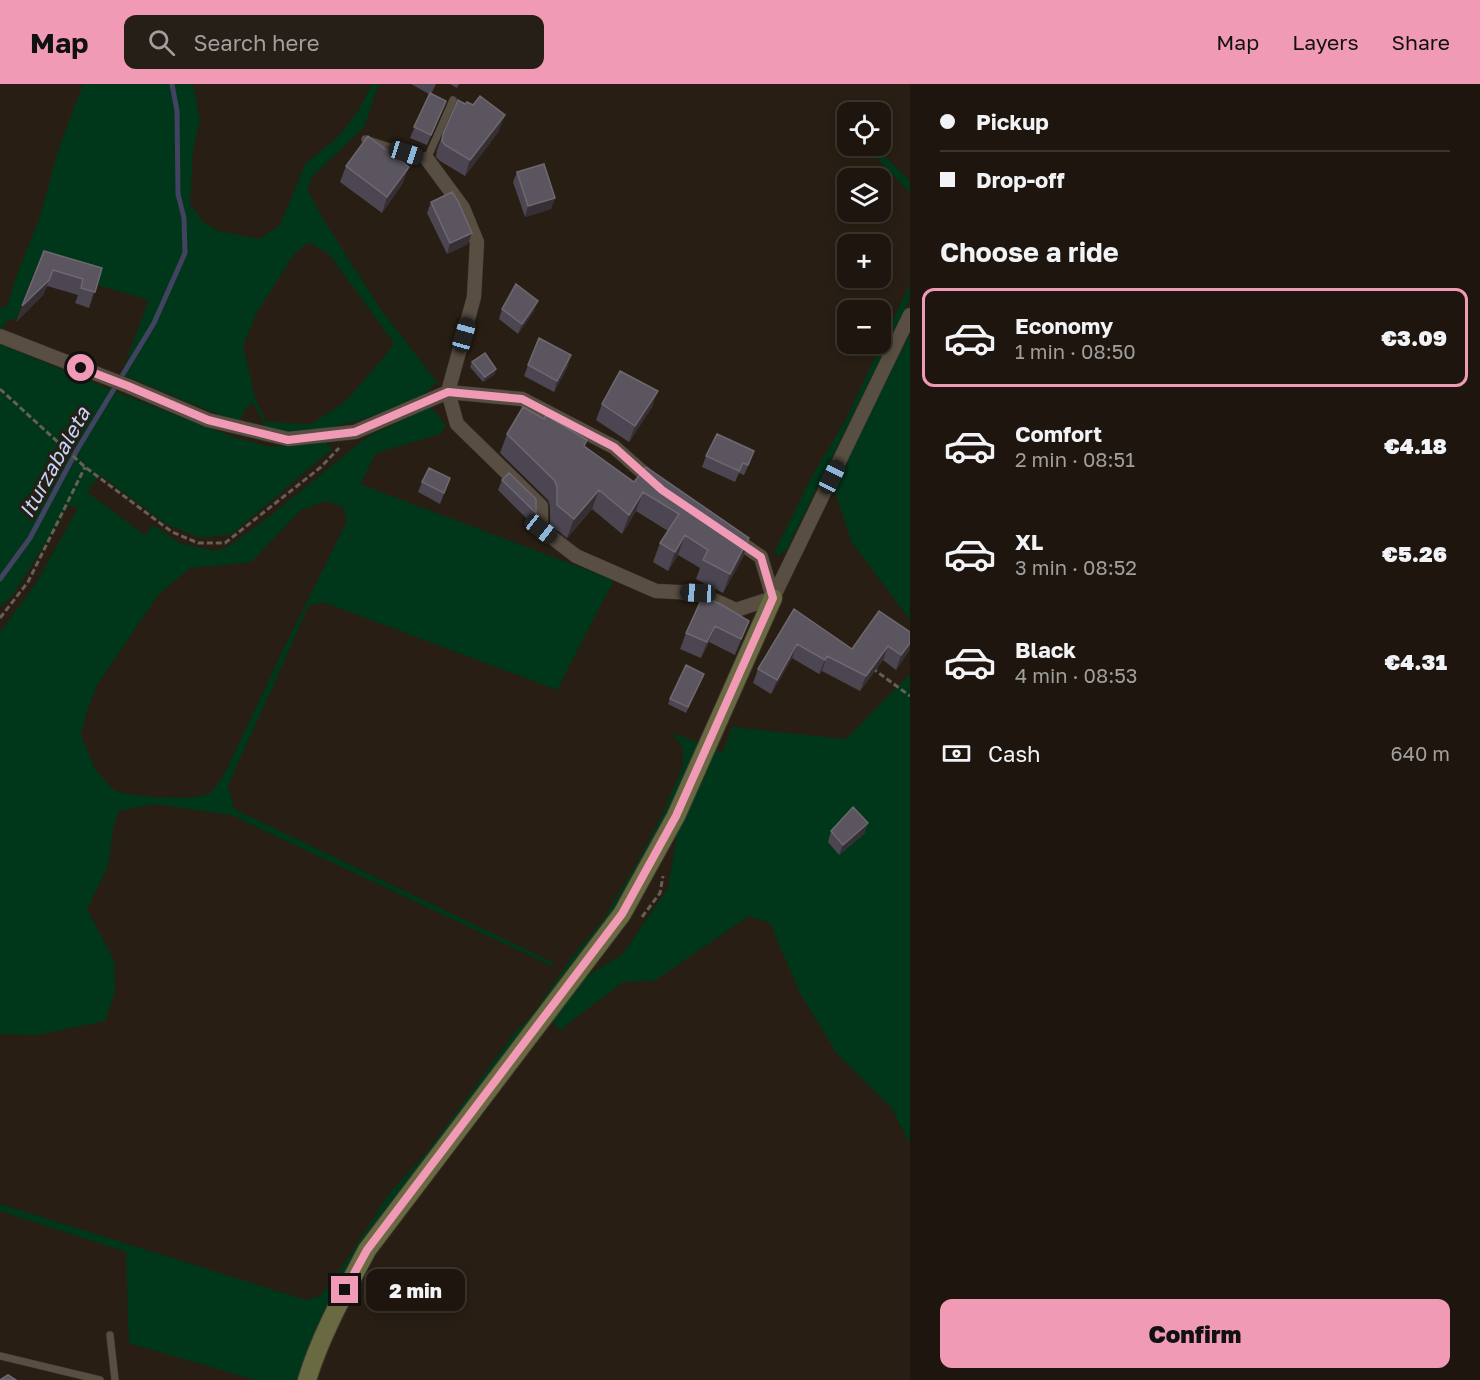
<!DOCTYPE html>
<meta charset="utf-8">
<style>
:root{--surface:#1e160e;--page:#261f17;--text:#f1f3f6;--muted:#a19f9e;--line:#3c352e;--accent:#f09ab5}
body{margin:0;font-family:"Golos Text",sans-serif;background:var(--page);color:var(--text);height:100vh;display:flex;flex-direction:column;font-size:22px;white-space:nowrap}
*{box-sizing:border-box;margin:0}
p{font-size:20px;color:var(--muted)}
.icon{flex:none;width:33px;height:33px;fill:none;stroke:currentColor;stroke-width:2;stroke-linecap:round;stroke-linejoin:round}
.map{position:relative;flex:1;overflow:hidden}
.side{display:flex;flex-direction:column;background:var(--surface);width:570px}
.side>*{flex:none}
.banner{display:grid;align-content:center;height:132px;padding:0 30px;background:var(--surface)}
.buttons{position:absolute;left:837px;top:18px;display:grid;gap:12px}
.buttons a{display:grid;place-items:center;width:54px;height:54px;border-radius:12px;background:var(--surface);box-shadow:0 3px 9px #0003,0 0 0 2px var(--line);font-size:30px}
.end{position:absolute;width:27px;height:27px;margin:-14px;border:8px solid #f09ab5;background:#111;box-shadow:0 0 0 3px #111}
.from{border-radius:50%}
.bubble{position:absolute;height:42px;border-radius:12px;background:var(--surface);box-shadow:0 3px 9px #0003,0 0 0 2px var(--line);font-size:20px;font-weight:800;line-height:42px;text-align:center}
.car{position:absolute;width:18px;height:36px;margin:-18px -9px;border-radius:8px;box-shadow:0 0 4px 2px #0007;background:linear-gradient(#222 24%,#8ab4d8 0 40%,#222 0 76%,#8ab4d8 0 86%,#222 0)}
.banner b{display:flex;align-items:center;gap:21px;height:57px;font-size:22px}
.banner b+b{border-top:2px solid var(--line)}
.banner i{width:15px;height:15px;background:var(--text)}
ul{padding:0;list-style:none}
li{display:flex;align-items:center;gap:18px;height:99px;margin:0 12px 9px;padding:0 18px;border:3px solid transparent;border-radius:12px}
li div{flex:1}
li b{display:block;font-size:22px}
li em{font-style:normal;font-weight:800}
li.on{border-color:var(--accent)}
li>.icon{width:54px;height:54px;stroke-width:1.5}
h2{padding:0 30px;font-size:27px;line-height:72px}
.pay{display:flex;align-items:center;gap:15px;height:66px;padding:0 30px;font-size:22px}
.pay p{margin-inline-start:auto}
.primary-button{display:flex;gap:12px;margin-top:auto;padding:12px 30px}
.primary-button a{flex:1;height:69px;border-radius:12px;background:var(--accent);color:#111;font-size:24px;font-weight:800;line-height:69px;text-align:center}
header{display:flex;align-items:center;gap:36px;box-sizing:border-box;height:84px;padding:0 30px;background:var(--accent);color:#111}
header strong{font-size:28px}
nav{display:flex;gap:33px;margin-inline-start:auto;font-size:21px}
.search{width:420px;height:54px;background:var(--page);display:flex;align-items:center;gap:15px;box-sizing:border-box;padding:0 21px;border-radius:12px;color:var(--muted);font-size:22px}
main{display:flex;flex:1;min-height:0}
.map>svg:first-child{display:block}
.green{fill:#00371a;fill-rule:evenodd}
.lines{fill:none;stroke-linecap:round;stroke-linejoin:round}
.stream{stroke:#414361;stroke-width:5}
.lane-casing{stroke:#403832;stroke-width:8}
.street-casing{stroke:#403832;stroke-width:15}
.secondary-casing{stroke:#403832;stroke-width:20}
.path{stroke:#675e55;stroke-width:3;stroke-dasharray:6 3;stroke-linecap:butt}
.lane{stroke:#594e42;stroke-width:7}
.street{stroke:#594e42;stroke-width:14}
.secondary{stroke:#6a6a42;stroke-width:18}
.wall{fill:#4b4652}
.shaded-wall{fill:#362f33}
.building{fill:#5a555f;stroke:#6e6870;stroke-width:1.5}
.route{stroke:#f09ab5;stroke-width:8}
.labels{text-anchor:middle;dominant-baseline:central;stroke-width:6;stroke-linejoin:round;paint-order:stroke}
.water-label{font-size:21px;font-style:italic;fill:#bfd7fd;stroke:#281e13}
</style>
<header>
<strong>Map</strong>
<div class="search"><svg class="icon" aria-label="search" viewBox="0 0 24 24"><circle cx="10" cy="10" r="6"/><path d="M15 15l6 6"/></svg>Search here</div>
<nav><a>Map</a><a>Layers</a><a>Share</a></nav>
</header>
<main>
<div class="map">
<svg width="910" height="1296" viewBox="0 0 910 1296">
<rect width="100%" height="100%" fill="#281e13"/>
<path class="green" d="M 83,0 L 193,0 L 200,36 L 193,65 L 190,120 L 203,138 L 219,147 L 259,155 L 280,141 L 306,79 L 339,52 L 358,27 L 372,0 L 379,0 L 364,43 L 312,93 L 307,105 L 323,135 L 382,227 L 437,298 L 422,312 L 399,322 L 357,337 L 323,345 L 273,348 L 265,342 L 253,319 L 246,323 L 239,338 L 195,321 L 121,290 L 149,216 L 36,183 L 17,234 L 7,237 L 0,248 L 0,224 L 7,222 L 18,188 L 39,136 L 58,67 ZM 309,158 L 329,170 L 394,259 L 385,272 L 345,318 L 311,340 L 266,338 L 255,314 L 243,262 L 257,228 L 295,169 Z
M 865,62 L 874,62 L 910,97 L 910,109 Z
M 910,200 L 910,215 L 787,465 L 779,471 L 774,469 L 811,394 L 845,337 Z
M 910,250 L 910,536 L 851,457 L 833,402 Z
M 0,260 L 129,313 L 233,353 L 271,363 L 310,358 L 325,357 L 332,365 L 232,450 L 201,454 L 166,440 L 100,391 L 87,408 L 145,451 L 153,441 L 179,459 L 215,467 L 229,462 L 270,432 L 368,352 L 431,323 L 446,341 L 440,350 L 376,369 L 360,400 L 614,496 L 557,606 L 323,518 L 308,522 L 275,598 L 228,701 L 234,725 L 552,878 L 554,883 L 231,731 L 154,720 L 119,727 L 114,741 L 108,782 L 87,825 L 114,877 L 115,908 L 105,937 L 37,951 L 2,950 L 0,951 L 0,548 L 36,499 L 78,424 L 69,421 L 15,508 L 0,524 ZM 326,417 L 343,423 L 347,437 L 285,562 L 225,689 L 211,709 L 192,714 L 152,713 L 121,709 L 111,704 L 94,683 L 81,651 L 86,629 L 97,601 L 159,510 L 190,484 L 251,478 L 301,426 Z
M 910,590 L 910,1060 L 891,1023 L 837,970 L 800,909 L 770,839 L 749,832 L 654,897 L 623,898 L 560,946 L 550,934 L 582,895 L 622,871 L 668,804 L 679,738 L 712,664 L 723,668 L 732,643 L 846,655 Z
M 673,649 L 699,659 L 668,731 L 608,839 L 355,1173 L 329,1216 L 323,1230 L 300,1296 L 255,1296 L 129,1259 L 126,1168 L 0,1127 L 0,1120 L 306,1216 L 320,1212 L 334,1195 L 389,1110 L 429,1065 L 515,948 L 532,931 L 572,873 L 603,836 L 636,780 L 662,731 L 683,682 L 683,664 Z"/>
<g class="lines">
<path class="stream" d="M 0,495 L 30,454 L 77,366 L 154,239 L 185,169 L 184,134 L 178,110 L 177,27 L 172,0"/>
<defs>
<path id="lane" d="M 365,55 L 427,75 L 453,16
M 110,1251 L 115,1296
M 0,1272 L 100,1296"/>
<path id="street" d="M 427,75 L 463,124 L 477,158 L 474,213 L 448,308 L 457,340 L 541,422 L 541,445 L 576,472 L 656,507 L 698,509 L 736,526 L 773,514 L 910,231
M 0,252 L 128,302 L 208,336 L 288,355 L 355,348 L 448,308 L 522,315 L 614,363 L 656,400
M 731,452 L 761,473 L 773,514"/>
<path id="secondary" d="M 307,1296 C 321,1250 345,1208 367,1166 L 622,830 L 676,732 L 773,514"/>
</defs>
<use href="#lane" class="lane-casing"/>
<use href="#street" class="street-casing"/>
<use href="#secondary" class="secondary-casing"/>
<path class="path" d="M 0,305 L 85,383 L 172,448 L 198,459 L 225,459 L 321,383 L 339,364
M 0,534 L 28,498 L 85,383
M 872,584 L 910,612
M 642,833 L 660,809 L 663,792"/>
<use href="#lane" class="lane"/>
<use href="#street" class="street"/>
<use href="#secondary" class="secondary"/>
</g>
<path class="wall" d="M 411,0 L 436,0 L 431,10 L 442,27 L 427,61 L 410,54 L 429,10 Z
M 450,0 L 459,0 L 457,4 Z
M 499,47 L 465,92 L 440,77 L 436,73 L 437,66 L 443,50 Z
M 346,82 L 403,99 L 382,129 L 340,98 Z
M 517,88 L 555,114 L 551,125 L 525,133 L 513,98 Z
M 431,118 L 468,160 L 447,170 L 427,129 Z
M 44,167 L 102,184 L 89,224 L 75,219 L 78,211 L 47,202 L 43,211 L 16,238 Z
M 502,225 L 534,227 L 518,250 L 499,235 Z
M 472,278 L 495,290 L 483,298 L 470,283 Z
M 528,281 L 568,282 L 554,308 L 524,292 Z
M 602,320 L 652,323 L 629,358 L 596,336 Z
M 507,350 L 585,363 L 634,398 L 749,454 L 743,473 L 723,509 L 696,495 L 700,484 L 678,471 L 668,487 L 653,478 L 660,459 L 668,447 L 636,427 L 622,450 L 592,425 L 567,454 L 550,441 L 550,422 L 548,416 L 500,369 Z
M 706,372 L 750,378 L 744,391 L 739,389 L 735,398 L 702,383 Z
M 450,394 L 440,420 L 418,408 L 422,398 Z
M 502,396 L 536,429 L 532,440 L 498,406 Z
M 703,512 L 749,537 L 735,571 L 709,558 L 701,574 L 680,565 L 686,549 Z
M 794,525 L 852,565 L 910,548 L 910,565 L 896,586 L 883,576 L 860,607 L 822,587 L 819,590 L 792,574 L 771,610 L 753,599 L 758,585 Z
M 704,590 L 686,629 L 668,620 L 670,615 Z
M 868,739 L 864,750 L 839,771 L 828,758 L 831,747 Z"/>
<path class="shaded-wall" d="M 446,17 L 442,27 L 427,61 L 431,51 Z
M 505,31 L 499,47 L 465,92 L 470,76 Z
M 409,83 L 403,99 L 382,129 L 387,113 Z
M 555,114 L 551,125 L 525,133 L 528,122 Z
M 472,149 L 468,160 L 447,170 L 450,159 Z
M 49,196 L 43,211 L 16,238 L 22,222 Z
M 538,217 L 534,227 L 518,250 L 522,240 Z
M 571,271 L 568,282 L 554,308 L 557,297 Z
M 496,285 L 495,290 L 483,298 L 485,293 Z
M 658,307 L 652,323 L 629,358 L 635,342 Z
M 599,406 L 592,425 L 567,454 L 574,435 Z
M 643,408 L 636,427 L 622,450 L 629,431 Z
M 685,451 L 678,471 L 668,487 L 675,468 Z
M 749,454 L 743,473 L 723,509 L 730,490 Z
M 749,537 L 743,553 L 735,571 L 741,555 Z
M 715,542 L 709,558 L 701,574 L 707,558 Z
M 910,559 L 910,566 L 896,586 L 901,571 Z
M 797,560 L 792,574 L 771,610 L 777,596 Z
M 888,562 L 883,576 L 860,607 L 866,592 Z
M 827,572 L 822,587 L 819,590 L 825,576 Z
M 868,739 L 864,750 L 839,771 L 843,761 Z"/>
<path class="building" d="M 430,9 L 446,17 L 431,51 L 414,43 Z
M 480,12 L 505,31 L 470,76 L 445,61 L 442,57 L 443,50 L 458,16 L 465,20 L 467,18 L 473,21 Z
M 368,52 L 409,83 L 387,113 L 346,82 Z
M 544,80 L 555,114 L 528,122 L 517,88 Z
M 452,108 L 458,117 L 472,149 L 450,159 L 431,118 Z
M 44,167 L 102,184 L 95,208 L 81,204 L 83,195 L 53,186 L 49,196 L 22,222 Z
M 516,200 L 538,217 L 522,240 L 502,225 Z
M 539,254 L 571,271 L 557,297 L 528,281 Z
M 485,269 L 496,285 L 485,293 L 472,278 Z
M 620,287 L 658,307 L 635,342 L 602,320 Z
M 523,323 L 544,335 L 546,331 L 587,356 L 584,362 L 634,398 L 646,383 L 749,454 L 730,490 L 703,476 L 708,466 L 685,451 L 675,468 L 660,459 L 679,430 L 643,408 L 629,431 L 599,406 L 574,435 L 557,421 L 557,403 L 555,397 L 507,350 Z
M 717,350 L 754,367 L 748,381 L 743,379 L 739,387 L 706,372 Z
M 429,384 L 450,394 L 444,409 L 422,398 Z
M 509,389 L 536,415 L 536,429 L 502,396 Z
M 703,512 L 722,521 L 749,537 L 741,555 L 715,542 L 707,558 L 686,549 Z
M 794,525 L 852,565 L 879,527 L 910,548 L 910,559 L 901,571 L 888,562 L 866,592 L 827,572 L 825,576 L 797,560 L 777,596 L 758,585 Z
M 686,581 L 704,590 L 688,623 L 670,615 Z
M 853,723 L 868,739 L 843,761 L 831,747 Z
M 8,1291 L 16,1296 L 0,1296 Z"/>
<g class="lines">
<path class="route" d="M 81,284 L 128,302 L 208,336 L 288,356 L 355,348 L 448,308 L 522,315 L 614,363 L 662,406 L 761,473 L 773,514 L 676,732 L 622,830 L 367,1166 L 345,1206"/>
</g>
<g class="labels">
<g class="water-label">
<text transform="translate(54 378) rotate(-61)">Iturzabaleta</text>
</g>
</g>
</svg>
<div class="buttons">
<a><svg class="icon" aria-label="locate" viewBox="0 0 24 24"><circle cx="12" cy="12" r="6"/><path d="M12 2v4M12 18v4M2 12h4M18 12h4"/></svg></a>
<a><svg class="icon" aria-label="layers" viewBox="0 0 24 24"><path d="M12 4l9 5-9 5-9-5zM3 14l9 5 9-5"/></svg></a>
<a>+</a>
<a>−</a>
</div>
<i class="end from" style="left:81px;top:284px"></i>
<i class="end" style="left:345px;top:1206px"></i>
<div class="bubble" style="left:366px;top:1185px;width:99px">2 min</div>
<i class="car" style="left:406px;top:69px;rotate:108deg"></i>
<i class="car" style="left:464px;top:251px;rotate:16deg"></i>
<i class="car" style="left:832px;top:393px;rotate:26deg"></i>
<i class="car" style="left:541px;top:445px;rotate:128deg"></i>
<i class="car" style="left:698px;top:509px;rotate:273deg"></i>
</div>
<section class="side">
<div class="banner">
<b><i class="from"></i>Pickup</b>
<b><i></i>Drop-off</b>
</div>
<h2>Choose a ride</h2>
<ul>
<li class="on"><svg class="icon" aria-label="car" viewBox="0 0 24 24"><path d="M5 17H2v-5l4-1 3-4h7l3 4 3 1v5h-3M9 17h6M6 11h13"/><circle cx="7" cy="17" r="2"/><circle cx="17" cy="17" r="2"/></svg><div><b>Economy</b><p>1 min · 08:50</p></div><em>€3.09</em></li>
<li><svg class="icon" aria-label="car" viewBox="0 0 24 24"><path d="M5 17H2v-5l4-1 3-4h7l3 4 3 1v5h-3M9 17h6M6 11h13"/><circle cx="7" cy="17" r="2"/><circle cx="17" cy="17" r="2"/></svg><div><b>Comfort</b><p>2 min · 08:51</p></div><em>€4.18</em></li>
<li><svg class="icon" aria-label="car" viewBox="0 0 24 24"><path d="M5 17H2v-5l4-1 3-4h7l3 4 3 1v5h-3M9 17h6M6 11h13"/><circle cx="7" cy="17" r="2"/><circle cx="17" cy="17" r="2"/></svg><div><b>XL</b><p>3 min · 08:52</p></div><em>€5.26</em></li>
<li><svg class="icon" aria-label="car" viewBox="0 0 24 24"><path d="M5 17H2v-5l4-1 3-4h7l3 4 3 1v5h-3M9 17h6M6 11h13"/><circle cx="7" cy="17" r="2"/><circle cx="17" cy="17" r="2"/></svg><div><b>Black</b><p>4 min · 08:53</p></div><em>€4.31</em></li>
</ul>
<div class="pay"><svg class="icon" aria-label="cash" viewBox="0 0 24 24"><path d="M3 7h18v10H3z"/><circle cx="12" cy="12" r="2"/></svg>Cash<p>640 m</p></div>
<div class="primary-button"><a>Confirm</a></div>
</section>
</main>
